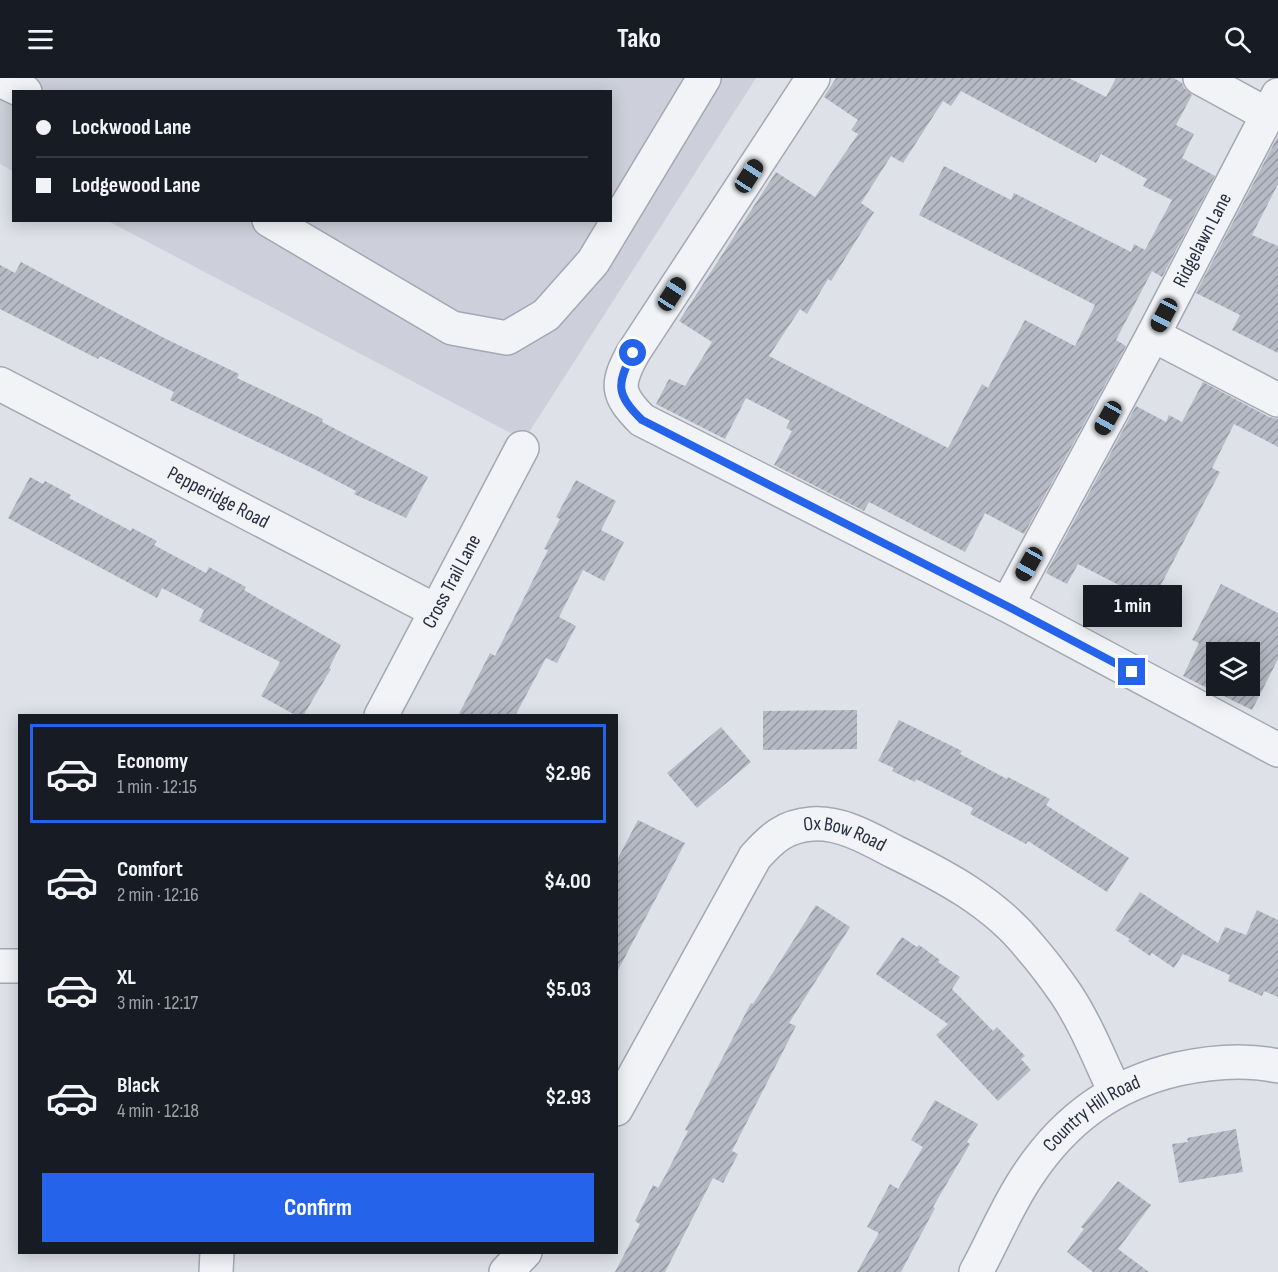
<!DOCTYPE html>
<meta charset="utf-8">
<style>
:root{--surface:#171b24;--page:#242831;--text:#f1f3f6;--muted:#9ea1a6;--line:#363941;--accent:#2563eb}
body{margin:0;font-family:"Sofia Sans Condensed",sans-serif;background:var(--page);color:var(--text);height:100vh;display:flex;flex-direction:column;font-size:22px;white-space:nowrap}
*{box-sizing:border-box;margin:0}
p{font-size:20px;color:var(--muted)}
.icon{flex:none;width:33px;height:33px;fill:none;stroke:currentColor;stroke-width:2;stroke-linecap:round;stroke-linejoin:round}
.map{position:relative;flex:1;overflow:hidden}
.details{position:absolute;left:18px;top:636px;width:600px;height:540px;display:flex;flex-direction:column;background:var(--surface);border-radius:0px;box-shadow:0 3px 15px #0003}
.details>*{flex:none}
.banner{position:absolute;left:12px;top:12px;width:600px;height:132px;border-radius:0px;box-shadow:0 3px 15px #0003;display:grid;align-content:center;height:132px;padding:0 24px;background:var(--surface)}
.tools{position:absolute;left:1206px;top:564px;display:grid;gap:12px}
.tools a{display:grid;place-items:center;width:54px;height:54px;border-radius:0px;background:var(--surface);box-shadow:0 3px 15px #0003;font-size:30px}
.end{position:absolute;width:27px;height:27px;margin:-14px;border:8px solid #2563eb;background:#fff;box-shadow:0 0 0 3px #fff}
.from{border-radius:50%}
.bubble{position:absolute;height:42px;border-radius:0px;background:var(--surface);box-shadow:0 3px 15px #0003;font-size:20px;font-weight:700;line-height:42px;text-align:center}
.car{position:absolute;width:18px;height:36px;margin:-18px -9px;border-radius:8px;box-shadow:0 0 4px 2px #0007;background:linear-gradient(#222 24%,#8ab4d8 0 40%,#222 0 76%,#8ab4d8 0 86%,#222 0)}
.banner b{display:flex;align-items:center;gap:21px;height:57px;font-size:22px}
.banner b+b{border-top:2px solid var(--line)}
.banner i{width:15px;height:15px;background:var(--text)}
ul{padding:10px 0 0;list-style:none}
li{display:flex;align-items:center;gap:18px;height:99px;margin:0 12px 9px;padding:0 12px;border:3px solid transparent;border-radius:0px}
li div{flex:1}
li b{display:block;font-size:22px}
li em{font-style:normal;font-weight:700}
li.current{border-color:var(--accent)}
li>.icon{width:54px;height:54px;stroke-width:1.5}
.button{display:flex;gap:12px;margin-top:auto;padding:12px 24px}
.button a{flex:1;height:69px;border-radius:0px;background:var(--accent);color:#fff;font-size:24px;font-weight:700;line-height:69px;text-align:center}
header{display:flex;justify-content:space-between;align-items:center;height:78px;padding:0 24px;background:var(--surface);font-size:27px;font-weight:700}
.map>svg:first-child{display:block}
.built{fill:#cdd0da}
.building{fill:url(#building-hatch);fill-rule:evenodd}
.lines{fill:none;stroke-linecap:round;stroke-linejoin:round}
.minor-casing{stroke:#a3a8b2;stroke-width:36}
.minor{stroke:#f1f3f6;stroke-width:33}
.route{stroke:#2563eb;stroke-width:8}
.labels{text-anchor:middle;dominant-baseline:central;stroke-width:4.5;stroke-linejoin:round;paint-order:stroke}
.street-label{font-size:20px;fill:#272e3f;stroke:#eef0f6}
</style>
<header><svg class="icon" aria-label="menu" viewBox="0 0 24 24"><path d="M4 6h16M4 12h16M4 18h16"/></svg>Tako<svg class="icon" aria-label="search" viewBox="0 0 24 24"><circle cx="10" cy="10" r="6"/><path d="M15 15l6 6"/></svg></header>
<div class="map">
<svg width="1278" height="1194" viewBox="0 0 1278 1194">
<defs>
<pattern id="building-hatch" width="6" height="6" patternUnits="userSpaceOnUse" patternTransform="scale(1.5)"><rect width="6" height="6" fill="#b6bac5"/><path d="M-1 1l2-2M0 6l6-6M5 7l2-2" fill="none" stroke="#9498a1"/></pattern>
</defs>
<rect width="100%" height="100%" fill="#dee1e8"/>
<path class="built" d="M 0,0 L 756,0 L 524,362 L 108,143 L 610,142 L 610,14 L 14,14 L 13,93 L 0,86 Z"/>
<path class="building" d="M 836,0 L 1069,0 L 1106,19 L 1116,0 L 1174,0 L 1182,5 L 1184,10 L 1192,17 L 1176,47 L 1194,56 L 1182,80 L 1215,98 L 1162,199 L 1152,193 L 1116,262 L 1126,268 L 1024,456 L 985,435 L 965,474 L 869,424 L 864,433 L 774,387 L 792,353 L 786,350 L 790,343 L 746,320 L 725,361 L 656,326 L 669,301 L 685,308 L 712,264 L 679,243 L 776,94 L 815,119 L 858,56 L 851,52 L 858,42 L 824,19 ZM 961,13 L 1096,85 L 1101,76 L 1147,101 L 1143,108 L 1172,122 L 1145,172 L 1134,166 L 1131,174 L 1014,115 L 1011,122 L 944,88 L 919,137 L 1095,227 L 1075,268 L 1025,242 L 988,310 L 982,306 L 948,370 L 769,278 L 800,231 L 807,236 L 828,201 L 831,203 L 874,134 L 861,125 L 891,78 L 903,85 L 943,23 L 951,28 Z
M 1278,58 L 1278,106 L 1252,157 L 1278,168 L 1278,275 L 1232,252 L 1240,237 L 1196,215 Z
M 21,184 L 164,260 L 239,296 L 237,300 L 323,341 L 322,344 L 428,399 L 406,440 L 354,416 L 356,413 L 316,392 L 170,322 L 174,314 L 100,278 L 98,281 L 0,231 L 0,187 L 15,195 Z
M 1203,304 L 1269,339 L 1278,341 L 1278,369 L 1234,346 L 1212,390 L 1220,394 L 1152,524 L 1078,486 L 1067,506 L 1046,495 L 1136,328 L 1166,344 L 1169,337 L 1182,344 Z
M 30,399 L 43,406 L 45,403 L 71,417 L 69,420 L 131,453 L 132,450 L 157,463 L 154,467 L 206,495 L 209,489 L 246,509 L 244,512 L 341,567 L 329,590 L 331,591 L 303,638 L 297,638 L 261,618 L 280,584 L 199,543 L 204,532 L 162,510 L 157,520 L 8,440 Z
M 576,402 L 616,423 L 601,452 L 624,464 L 604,503 L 583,492 L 559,539 L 576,548 L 557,585 L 546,580 L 515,638 L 458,638 L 490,575 L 495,578 L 548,472 L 544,471 L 560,441 L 556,439 Z
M 1221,506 L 1278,535 L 1278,581 L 1252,632 L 1183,598 L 1199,565 L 1192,562 ZM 1216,574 L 1250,574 L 1250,608 L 1216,608 Z
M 857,632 L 857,671 L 763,672 L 763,633 Z
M 899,642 L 962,673 L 960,676 L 1007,701 L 1008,699 L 1050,721 L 1046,727 L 1129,780 L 1107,814 L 1028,763 L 1026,766 L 970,736 L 973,730 L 916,701 L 915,704 L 892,693 L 894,690 L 878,683 Z
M 721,649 L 751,684 L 697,730 L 667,695 Z
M 638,742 L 685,765 L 616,896 L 616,784 Z
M 1140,814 L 1218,865 L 1225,849 L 1246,857 L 1257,832 L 1278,842 L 1278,919 L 1264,913 L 1262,918 L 1228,903 L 1230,897 L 1183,876 L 1174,890 L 1152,875 L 1150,878 L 1128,863 L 1130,861 L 1115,852 Z
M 816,827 L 850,849 L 789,945 L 796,948 L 732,1073 L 738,1076 L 723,1105 L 713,1100 L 665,1194 L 615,1194 L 640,1146 L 635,1143 L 653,1107 L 658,1110 L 665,1098 L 688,1053 L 685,1052 L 751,925 L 753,926 Z
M 902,859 L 917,869 L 919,867 L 940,882 L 938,884 L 960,899 L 952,911 L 993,953 L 997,949 L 1025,978 L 1021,981 L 1031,992 L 998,1023 L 936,957 L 948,946 L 876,896 Z
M 935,1022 L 978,1046 L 967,1064 L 970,1066 L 933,1129 L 935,1130 L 901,1194 L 857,1194 L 879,1155 L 867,1149 L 890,1106 L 898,1111 L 923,1069 L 911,1062 Z
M 1236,1051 L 1243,1094 L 1179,1105 L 1172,1066 L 1188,1064 L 1187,1060 Z
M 1118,1103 L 1151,1127 L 1118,1171 L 1149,1194 L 1093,1194 L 1067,1174 L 1084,1151 L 1081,1149 Z"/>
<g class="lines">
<defs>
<g id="minor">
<path d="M 813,0 L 633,275 C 616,306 616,316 642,342 L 1007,527 L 1278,672"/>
<path d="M 1200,0 L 1268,37"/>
<path d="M 0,2 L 25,14"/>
<path d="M 269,142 L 452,250 L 507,260 L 546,237 L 593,184 L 704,0"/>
<path d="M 1153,257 L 1278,322"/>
<path id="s1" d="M 0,306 L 436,533"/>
<path id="s2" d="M 1007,527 L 1153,257 L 1278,17"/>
<path id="s3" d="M 381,638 L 522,370"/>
<path d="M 0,888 L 20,888"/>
<path id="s4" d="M 616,1031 L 755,779 C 772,760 785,748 812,746 C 841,744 868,760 893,773 C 944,798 994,824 1030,869 C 1043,884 1055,900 1066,916 C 1086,946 1100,982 1115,1014"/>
<path d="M 216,1194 L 217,1174"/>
<path d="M 506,1194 L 525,1174"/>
<path id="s5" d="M 976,1194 C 993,1163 1008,1126 1028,1097 C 1065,1041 1113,1006 1178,991 C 1210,984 1246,981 1278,988"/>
</g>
</defs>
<use href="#minor" class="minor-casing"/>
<use href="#minor" class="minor"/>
</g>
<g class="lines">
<path class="route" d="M 633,275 C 616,306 616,317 642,342 L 1007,528 L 1132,594"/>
</g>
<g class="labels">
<g class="street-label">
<text stroke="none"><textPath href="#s2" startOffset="414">Ridgelawn Lane</textPath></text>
<text stroke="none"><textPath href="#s1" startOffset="246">Pepperidge Road</textPath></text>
<text stroke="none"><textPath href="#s3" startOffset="152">Cross Trail Lane</textPath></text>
<text stroke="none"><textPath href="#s4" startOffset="390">Ox Bow Road</textPath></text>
<text stroke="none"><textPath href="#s5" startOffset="200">Country Hill Road</textPath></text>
</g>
</g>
</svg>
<div class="tools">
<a><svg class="icon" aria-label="layers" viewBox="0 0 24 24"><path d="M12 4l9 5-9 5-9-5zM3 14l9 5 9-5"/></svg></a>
</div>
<i class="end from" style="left:633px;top:275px"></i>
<i class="end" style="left:1132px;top:594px"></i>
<div class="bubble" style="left:1083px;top:507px;width:99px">1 min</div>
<i class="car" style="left:749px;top:98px;rotate:33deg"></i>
<i class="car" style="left:672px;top:216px;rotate:33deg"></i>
<i class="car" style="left:1164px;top:237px;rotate:208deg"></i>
<i class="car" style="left:1108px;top:340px;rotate:209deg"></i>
<i class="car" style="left:1029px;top:486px;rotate:209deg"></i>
<div class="banner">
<b><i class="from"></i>Lockwood Lane</b>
<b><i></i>Lodgewood Lane</b>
</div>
<section class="details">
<ul>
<li class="current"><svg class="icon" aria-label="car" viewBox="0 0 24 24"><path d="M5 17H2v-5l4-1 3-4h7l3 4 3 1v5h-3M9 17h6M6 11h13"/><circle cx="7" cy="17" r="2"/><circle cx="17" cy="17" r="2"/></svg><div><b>Economy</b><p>1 min · 12:15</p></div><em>$2.96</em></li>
<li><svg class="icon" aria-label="car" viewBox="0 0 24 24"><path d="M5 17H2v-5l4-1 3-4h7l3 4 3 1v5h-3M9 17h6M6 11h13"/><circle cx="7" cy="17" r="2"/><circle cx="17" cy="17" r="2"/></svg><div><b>Comfort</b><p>2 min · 12:16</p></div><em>$4.00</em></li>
<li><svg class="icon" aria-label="car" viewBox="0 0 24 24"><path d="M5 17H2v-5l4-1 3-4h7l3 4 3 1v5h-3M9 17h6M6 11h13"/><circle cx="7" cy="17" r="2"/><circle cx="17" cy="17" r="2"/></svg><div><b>XL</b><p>3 min · 12:17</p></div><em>$5.03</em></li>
<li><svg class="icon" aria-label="car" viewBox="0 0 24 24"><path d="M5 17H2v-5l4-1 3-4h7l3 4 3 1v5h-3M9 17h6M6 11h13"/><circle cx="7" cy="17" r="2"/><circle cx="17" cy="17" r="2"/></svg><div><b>Black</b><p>4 min · 12:18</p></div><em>$2.93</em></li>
</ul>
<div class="button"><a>Confirm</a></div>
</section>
</div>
